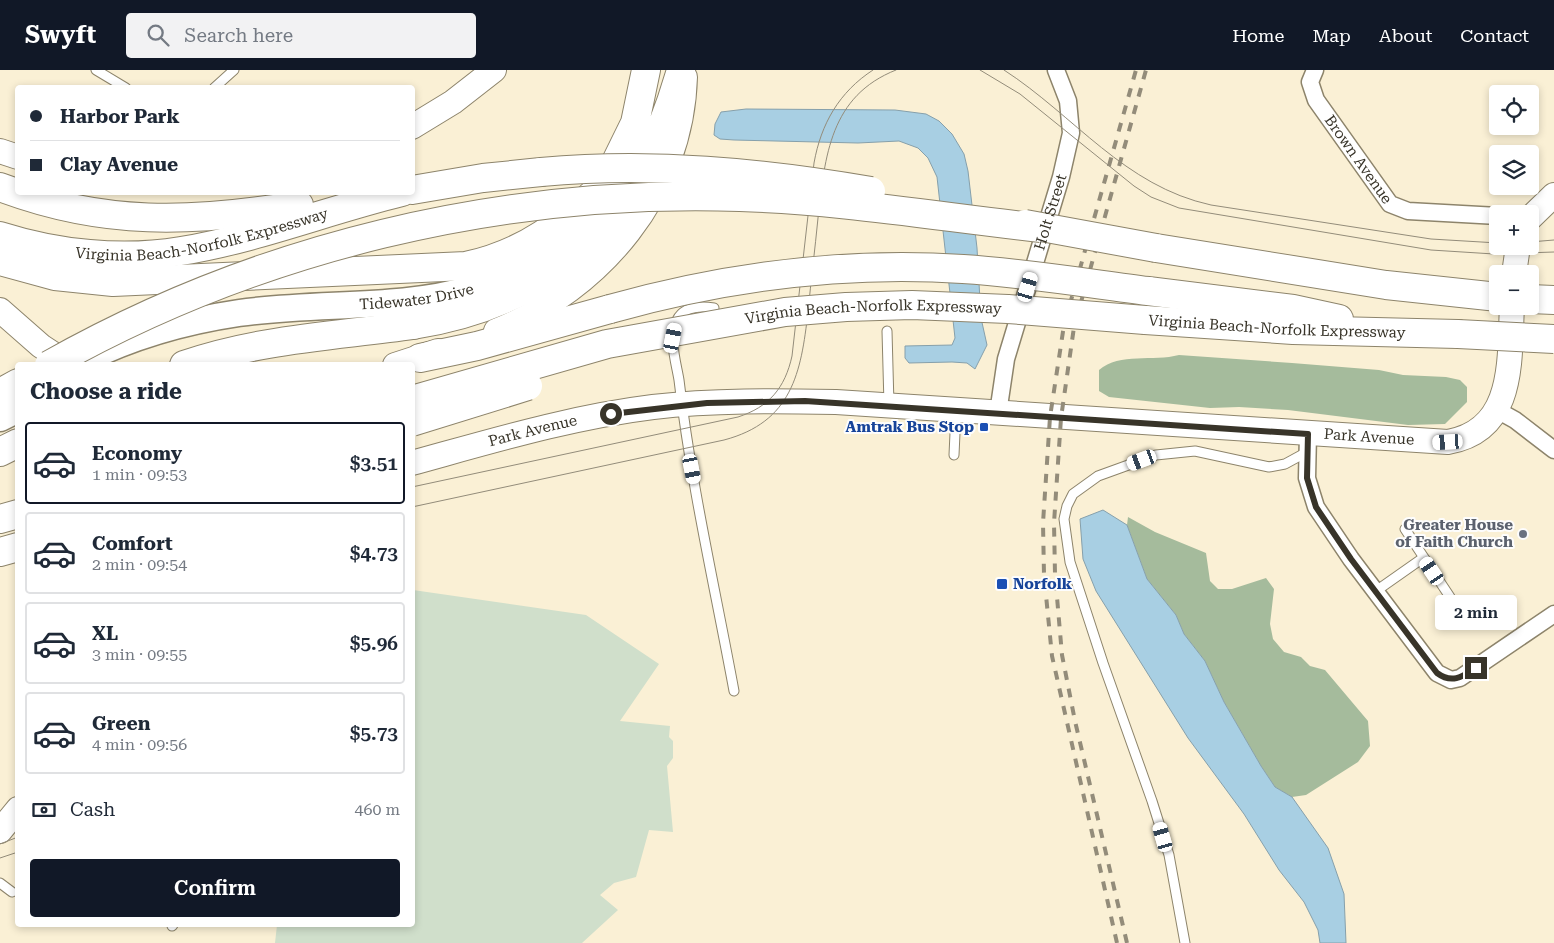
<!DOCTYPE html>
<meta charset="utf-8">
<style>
:root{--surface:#fff;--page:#f2f2f3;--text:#1f2937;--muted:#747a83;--line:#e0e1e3;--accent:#111827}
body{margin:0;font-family:"Roboto Serif",serif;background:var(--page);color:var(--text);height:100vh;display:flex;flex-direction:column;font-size:19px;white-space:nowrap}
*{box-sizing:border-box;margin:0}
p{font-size:16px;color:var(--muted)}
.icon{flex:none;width:28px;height:28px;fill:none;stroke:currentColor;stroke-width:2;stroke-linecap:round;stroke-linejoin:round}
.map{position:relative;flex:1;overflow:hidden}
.sheet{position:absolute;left:15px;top:292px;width:400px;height:565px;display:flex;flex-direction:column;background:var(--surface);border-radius:5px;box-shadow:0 2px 8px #0003}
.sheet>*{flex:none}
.top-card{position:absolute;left:15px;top:15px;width:400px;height:110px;border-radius:5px;box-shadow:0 2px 8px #0003;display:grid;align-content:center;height:110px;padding:0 15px;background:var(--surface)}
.tools{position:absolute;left:1489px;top:15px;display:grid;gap:10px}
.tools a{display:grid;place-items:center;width:50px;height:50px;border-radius:5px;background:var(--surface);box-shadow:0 2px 8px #0003;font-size:25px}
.end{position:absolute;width:22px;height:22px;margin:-11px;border:6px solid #383429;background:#fff;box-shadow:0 0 0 2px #fff}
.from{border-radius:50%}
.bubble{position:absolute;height:35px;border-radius:5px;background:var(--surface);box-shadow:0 2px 8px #0003;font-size:16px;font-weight:600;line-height:35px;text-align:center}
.car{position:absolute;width:15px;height:30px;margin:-15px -8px;border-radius:6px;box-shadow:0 0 4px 1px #0007;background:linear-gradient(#fff 24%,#345 0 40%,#fff 0 76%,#345 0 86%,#fff 0)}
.top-card b{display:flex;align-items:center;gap:18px;height:48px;font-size:19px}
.top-card b+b{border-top:1px solid var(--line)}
.top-card i{width:12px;height:12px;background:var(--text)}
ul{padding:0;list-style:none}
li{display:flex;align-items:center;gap:15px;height:82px;margin:0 10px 8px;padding:0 5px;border:2px solid var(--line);border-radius:5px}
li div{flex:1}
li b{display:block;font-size:19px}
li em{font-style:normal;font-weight:600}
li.active{border-color:var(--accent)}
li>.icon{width:45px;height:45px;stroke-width:1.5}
h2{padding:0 15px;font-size:22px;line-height:60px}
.pay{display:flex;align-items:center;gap:12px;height:55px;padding:0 15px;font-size:19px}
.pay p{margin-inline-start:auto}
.action{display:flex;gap:10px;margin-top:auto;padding:10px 15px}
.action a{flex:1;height:58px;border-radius:5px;background:var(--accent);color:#fff;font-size:20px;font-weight:600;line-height:58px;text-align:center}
header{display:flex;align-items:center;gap:30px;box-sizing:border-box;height:70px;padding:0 25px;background:var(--accent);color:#fff}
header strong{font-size:24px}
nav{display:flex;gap:28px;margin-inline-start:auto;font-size:18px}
.search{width:350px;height:45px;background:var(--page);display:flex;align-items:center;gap:12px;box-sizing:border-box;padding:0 18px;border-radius:5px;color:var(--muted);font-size:19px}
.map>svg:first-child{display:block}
.green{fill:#d0dfcb}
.forest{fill:#a5bb9c}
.water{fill:#a8cfe3;stroke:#86a0ab}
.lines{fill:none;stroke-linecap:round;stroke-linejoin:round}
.service-casing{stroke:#8d846b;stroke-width:11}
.minor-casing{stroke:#8d846b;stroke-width:19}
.secondary-casing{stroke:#8d846b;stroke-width:26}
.primary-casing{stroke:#8d846b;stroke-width:29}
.trunk-casing{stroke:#8d846b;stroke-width:30}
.motorway-casing{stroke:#8d846b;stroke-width:30}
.service{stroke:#fff;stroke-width:9}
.minor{stroke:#fff;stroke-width:16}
.secondary{stroke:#fff;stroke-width:24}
.primary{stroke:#fff;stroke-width:26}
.trunk{stroke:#fff;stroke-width:28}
.motorway{stroke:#fff;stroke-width:28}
.tram{stroke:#938c7a;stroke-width:1}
.rail{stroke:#938c7a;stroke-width:4;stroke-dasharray:9 9;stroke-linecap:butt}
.motorway-bridge-casing{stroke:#8d846b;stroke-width:30;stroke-linecap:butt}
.motorway-bridge{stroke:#fff;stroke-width:28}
.route{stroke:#383429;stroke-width:6}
.transit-dot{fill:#1a4fb4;stroke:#fdfdfd;stroke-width:2}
.worship-dot{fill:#6b7280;stroke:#fdfdfd;stroke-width:2}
.labels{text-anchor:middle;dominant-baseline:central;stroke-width:4;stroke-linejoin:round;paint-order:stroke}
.street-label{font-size:15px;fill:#383429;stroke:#fdfdfd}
.transit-label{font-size:15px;font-weight:bold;fill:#164399;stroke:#fdfdfd;text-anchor:end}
.worship-label{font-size:15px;font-weight:bold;fill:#5b616d;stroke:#fdfdfd;text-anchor:end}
</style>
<header>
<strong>Swyft</strong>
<div class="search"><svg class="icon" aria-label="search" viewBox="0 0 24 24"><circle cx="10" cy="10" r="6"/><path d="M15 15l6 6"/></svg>Search here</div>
<nav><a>Home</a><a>Map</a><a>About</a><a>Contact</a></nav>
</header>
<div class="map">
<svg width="1554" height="873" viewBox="0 0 1554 873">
<rect width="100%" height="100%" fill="#faf0d5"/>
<path class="green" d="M 413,520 L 586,545 L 659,594 L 620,651 L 670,656 L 669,667 L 673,671 L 673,688 L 667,696 L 673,762 L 649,760 L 636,807 L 614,813 L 600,825 L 618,840 L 582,873 L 275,873 L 277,855 L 412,855 Z"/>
<path class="forest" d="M 1179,285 L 1292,293 L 1379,300 L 1403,305 L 1446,307 L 1460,310 L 1467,317 L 1467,332 L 1445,354 L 1408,355 L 1288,340 L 1239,337 L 1210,338 L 1109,327 L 1099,321 L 1099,300 C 1120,282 1153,292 1179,285 Z
M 1128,447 L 1155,462 L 1206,483 L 1210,511 L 1218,519 L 1232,519 L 1266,508 L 1274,519 L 1270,554 L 1273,569 L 1284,582 L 1301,587 L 1310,596 L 1325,600 L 1368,651 L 1370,676 L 1358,692 L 1306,725 L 1292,727 L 1275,717 L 1261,696 L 1224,632 L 1205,591 L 1184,564 L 1176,545 L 1147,509 L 1127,455 Z"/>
<path class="water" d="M 746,39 L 895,40 L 926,44 L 939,51 L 952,64 L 964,84 L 968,101 L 977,178 L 981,248 L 987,275 L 975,299 L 967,293 L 952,292 L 909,293 L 905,288 L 905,276 L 952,275 L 955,268 L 937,107 L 928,88 L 918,78 L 899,71 L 858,73 L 734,70 L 720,69 L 714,65 L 715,54 L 721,42 Z
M 1103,440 L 1127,455 L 1147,509 L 1176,545 L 1184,564 L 1205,591 L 1224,632 L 1261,696 L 1275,717 L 1292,727 L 1328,778 L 1344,824 L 1346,873 L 1320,873 L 1318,860 L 1304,832 L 1279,800 L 1244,744 L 1188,668 L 1096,521 L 1083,489 L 1080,449 Z"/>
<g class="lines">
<defs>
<path id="service" d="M 96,0 L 126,18
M 214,18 L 234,0
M 714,238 C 701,236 684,236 677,250 C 668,267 676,292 679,310 C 691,414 715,518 734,621
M 887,261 L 889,335
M 954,385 L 956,341
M 1405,459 L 1450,527
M 1376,521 L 1423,488
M 0,813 L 12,822
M 172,856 L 173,855
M 1185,873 L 1169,785 L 1152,731 L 1103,593 L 1070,492 L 1064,449 L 1067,436 L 1073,424 L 1098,406 L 1156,385 L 1195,381 L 1269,397 L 1285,394 L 1307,382"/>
<g id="minor">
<path id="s1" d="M 1315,0 L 1310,12 L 1316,30 L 1390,134 L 1408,141 L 1498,146"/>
<path d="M 1497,340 L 1515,350 L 1554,380"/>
<path id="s2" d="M 998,343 L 1006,289 L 1061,107 L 1071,63 L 1068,31 L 1056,0"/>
<path d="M 1308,364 L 1307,408 L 1316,437 L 1351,489 L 1437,603 L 1451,610 L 1460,608 L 1554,544"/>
</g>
<g id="secondary">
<path d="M 412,57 L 453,32 L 494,0"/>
<path d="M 0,81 L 18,87"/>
<path d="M 1530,148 L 1554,125"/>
<path d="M 1514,204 L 1518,176"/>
<path d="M 0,240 L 41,276 L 70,295"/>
<path d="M 496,261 C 601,219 682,123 685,7"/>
<path d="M 395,295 L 438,281"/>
<path id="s3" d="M 412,393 C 492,371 571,347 653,337 C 714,330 775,331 836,332 L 1448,372 C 1516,360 1509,289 1512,236"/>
<path d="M 0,761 L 18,739"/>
</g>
<g id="primary">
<path id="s4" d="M 84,290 C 132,266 185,251 239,243 C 366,225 496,257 588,140"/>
<path d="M 0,348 L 18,339"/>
</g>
<path id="trunk" d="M 606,112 L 635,53 L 646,0
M 413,255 C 565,231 640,144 681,0"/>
<g id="motorway">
<path d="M 0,117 C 103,156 192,153 299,135"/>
<path d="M 412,120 L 483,108 L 541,102"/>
<path id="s5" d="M 0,166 C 57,184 121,191 181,181 C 256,169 328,140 402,122"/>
<path d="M 1156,178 L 1386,215 L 1498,227"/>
<path d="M 0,191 L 55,206 L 113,212 L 466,196 C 526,183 563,153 606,112"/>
<path d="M 1148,221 L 1293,239 L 1339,249"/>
<path d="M 1530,229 L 1554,230"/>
<path id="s6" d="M 1145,250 L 1293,260 L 1458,264"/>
<path d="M 420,288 L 477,276 L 610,239"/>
<path d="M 184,295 C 259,269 336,266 413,255"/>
<path d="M 0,323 L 18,313"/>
<path d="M 0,382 L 18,373"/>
<path d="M 0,449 L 18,444"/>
<path d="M 0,482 L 18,477"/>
</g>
</defs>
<use href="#service" class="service-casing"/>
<use href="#minor" class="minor-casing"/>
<use href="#secondary" class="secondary-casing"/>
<use href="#primary" class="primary-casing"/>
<use href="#trunk" class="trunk-casing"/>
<use href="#motorway" class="motorway-casing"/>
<use href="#service" class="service"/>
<use href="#minor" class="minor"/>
<use href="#secondary" class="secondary"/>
<use href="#primary" class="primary"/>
<use href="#trunk" class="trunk"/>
<use href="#motorway" class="motorway"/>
<path class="tram" d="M 980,0 L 1020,24 L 1134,116 L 1151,127 L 1179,138 L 1431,180 L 1494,184 L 1554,182
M 1004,0 C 1075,46 1124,116 1211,135 L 1431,169 L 1498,173
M 1530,172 L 1554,170
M 412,417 L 738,347 C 769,337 785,318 792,286 L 814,93 C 821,54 839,22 873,0
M 412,437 L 724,370 C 792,352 801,303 808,242 C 811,210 815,179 818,148 C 825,86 830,26 896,0
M 0,774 L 18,767
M 0,788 L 18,782"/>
<path class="rail" d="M 1117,873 L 1052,586 L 1044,505 L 1043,453 L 1050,347 L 1064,255 L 1136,0
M 1127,873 L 1075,651 L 1062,585 L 1055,504 L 1054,453 L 1061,348 L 1074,257 L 1146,0"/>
<defs>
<g id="motorway-bridge">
<path d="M 541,102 C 652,92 761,102 871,121"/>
<path d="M 1025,154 L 1156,178"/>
<path d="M 610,239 C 725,207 843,191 963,199 C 1025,203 1086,213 1148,221"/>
<path d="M 1458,264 L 1554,269"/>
<path d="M 49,295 C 258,177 500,119 740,127 C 840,130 941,147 1041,158"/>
<path id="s7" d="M 412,330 L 607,274 L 785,242 L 846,237 L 912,235 L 1008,239 L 1145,250"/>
<path d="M 412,352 L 528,316"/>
</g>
</defs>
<use href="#motorway-bridge" class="motorway-bridge-casing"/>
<use href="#motorway-bridge" class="motorway-bridge"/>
</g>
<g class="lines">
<path class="route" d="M 611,344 L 707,333 L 805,331 L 1308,364 L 1307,408 L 1316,437 L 1351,489 L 1437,603 C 1452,614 1462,607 1476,598"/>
</g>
<g class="transit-dot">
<rect x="979" y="352" width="10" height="10" rx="2.5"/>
<rect x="996" y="508" width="12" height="12" rx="2.5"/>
</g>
<circle class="worship-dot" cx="1523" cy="464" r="5"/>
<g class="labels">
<g class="street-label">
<text stroke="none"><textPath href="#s1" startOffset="105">Brown Avenue</textPath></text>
<text stroke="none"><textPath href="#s2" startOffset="208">Holt Street</textPath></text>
<text stroke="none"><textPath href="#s5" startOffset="206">Virginia Beach-Norfolk Expressway</textPath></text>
<text stroke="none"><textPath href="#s4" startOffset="341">Tidewater Drive</textPath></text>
<text stroke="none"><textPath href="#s7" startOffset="472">Virginia Beach-Norfolk Expressway</textPath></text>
<text stroke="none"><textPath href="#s6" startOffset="132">Virginia Beach-Norfolk Expressway</textPath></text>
<text stroke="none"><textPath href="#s3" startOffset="125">Park Avenue</textPath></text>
<text stroke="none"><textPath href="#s3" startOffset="965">Park Avenue</textPath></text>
</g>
<g class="transit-label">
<text x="974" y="357">Amtrak Bus Stop</text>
<text x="1013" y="514" text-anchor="start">Norfolk</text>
</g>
<g class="worship-label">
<text x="1513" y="455">Greater House<tspan x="1513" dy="17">of Faith Church</tspan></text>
</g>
</g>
</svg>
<div class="tools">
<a><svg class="icon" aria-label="locate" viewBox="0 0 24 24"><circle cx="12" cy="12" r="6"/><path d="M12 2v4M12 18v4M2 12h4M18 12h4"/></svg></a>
<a><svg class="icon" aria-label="layers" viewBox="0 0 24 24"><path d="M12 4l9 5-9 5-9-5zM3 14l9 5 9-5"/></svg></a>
<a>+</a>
<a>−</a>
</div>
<i class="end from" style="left:611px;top:344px"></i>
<i class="end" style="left:1476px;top:598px"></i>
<div class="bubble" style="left:1435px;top:525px;width:82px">2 min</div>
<i class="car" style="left:1028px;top:217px;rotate:17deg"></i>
<i class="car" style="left:673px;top:268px;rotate:11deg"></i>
<i class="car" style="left:1448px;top:372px;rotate:267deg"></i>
<i class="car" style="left:1142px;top:390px;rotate:250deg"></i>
<i class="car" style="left:692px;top:399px;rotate:169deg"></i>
<i class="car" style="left:1432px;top:501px;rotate:326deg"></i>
<i class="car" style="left:1163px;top:767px;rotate:344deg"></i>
<div class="top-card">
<b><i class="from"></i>Harbor Park</b>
<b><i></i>Clay Avenue</b>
</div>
<section class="sheet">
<h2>Choose a ride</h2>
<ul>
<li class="active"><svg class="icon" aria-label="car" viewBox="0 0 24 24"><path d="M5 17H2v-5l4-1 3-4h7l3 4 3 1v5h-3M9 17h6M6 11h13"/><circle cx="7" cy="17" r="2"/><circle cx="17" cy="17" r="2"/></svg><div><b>Economy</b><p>1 min · 09:53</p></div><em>$3.51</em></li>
<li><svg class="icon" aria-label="car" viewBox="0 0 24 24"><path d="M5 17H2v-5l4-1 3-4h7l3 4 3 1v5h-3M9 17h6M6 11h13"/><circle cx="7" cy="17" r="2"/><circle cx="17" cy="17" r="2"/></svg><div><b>Comfort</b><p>2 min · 09:54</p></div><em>$4.73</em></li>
<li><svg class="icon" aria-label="car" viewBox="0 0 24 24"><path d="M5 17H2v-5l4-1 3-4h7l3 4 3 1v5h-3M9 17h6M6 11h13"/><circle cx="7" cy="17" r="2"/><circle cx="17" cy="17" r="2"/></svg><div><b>XL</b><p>3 min · 09:55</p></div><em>$5.96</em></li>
<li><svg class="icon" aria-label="car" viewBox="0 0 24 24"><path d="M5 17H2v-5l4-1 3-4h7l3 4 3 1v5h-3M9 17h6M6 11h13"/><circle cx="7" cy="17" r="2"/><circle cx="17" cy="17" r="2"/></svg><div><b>Green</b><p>4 min · 09:56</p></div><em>$5.73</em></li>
</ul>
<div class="pay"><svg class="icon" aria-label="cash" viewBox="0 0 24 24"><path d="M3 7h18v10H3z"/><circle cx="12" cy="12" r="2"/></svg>Cash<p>460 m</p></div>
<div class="action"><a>Confirm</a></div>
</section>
</div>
